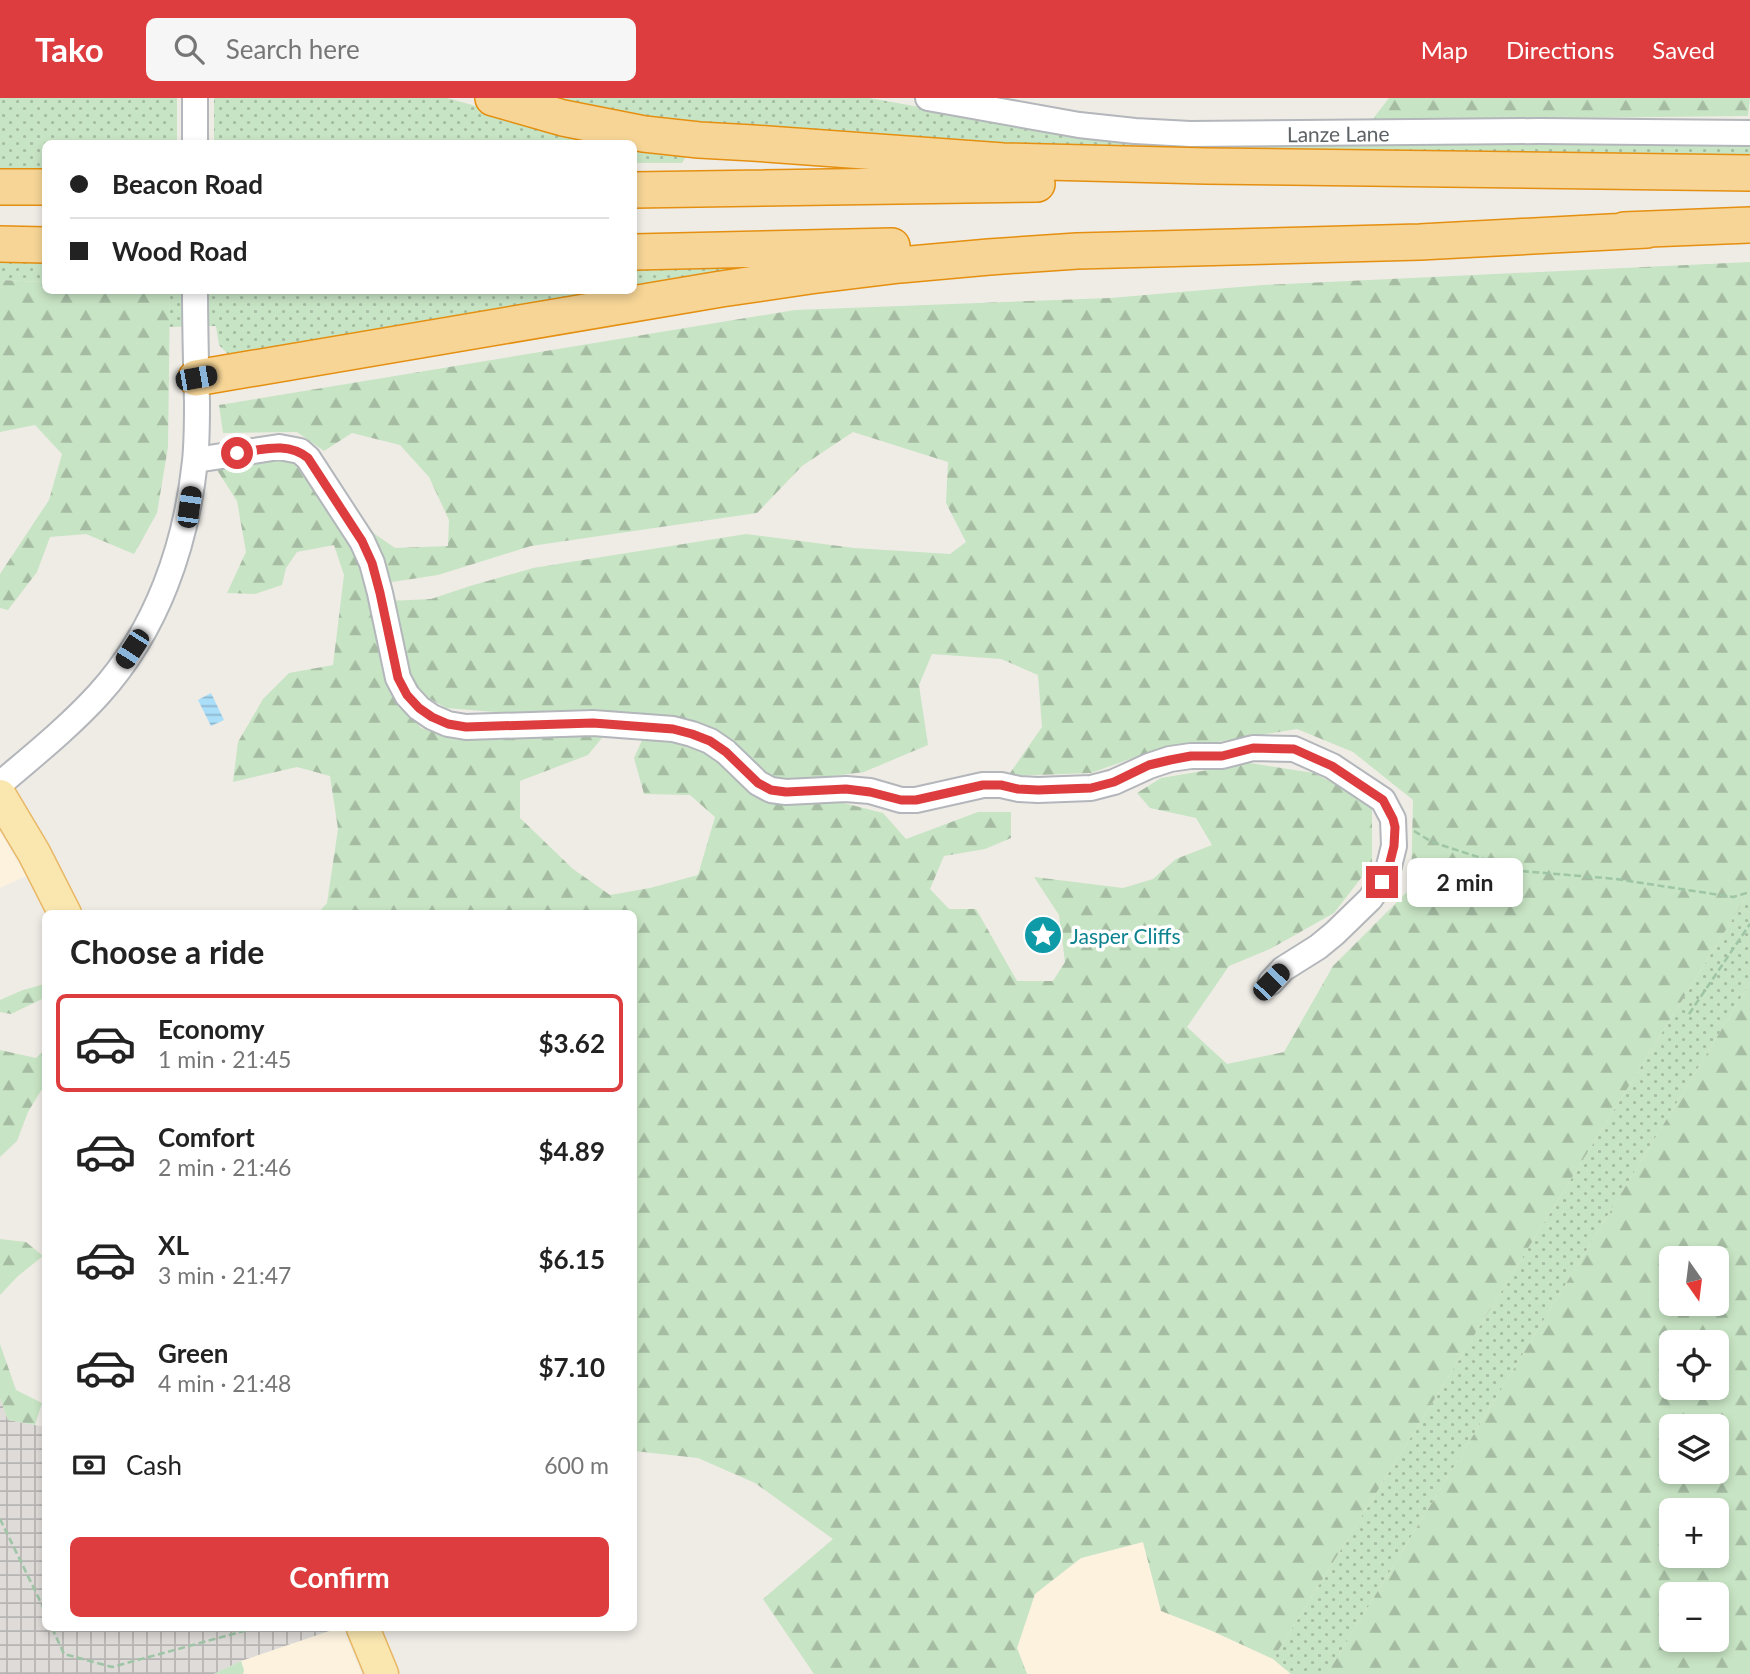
<!DOCTYPE html>
<meta charset="utf-8">
<style>
:root{--surface:#fff;--page:#f6f6f6;--text:#222;--muted:#767676;--line:#e0e0e0;--accent:#de3d3f}
body{margin:0;font-family:Lato,sans-serif;background:var(--page);color:var(--text);height:100vh;display:flex;flex-direction:column;font-size:26px;white-space:nowrap}
*{box-sizing:border-box;margin:0}
p{font-size:23px;color:var(--muted)}
.icon{flex:none;width:38px;height:38px;fill:none;stroke:currentColor;stroke-width:2;stroke-linecap:round;stroke-linejoin:round}
.map{position:relative;flex:1;overflow:hidden}
.panel{position:absolute;left:42px;top:812px;width:595px;height:721px;display:flex;flex-direction:column;background:var(--surface);border-radius:10px;box-shadow:0 4px 10px #0003}
.panel>*{flex:none}
.banner{position:absolute;left:42px;top:42px;width:595px;height:154px;border-radius:10px;box-shadow:0 4px 10px #0003;display:grid;align-content:center;height:154px;padding:0 28px;background:var(--surface)}
.needle{width:46px;rotate:166deg}
.controls{position:absolute;left:1659px;top:1148px;display:grid;gap:14px}
.controls a{display:grid;place-items:center;width:70px;height:70px;border-radius:10px;background:var(--surface);box-shadow:0 4px 10px #0003;font-size:35px}
.end{position:absolute;width:32px;height:32px;margin:-16px;border:9px solid #de3d3f;background:#fff;box-shadow:0 0 0 4px #fff}
.from{border-radius:50%}
.bubble{position:absolute;height:49px;border-radius:10px;background:var(--surface);box-shadow:0 4px 10px #0003;font-size:23px;font-weight:700;line-height:49px;text-align:center}
.car{position:absolute;width:21px;height:42px;margin:-21px -10px;border-radius:9px;box-shadow:0 0 5px 2px #0007;background:linear-gradient(#222 24%,#8ab4d8 0 40%,#222 0 76%,#8ab4d8 0 86%,#222 0)}
.banner b{display:flex;align-items:center;gap:24px;height:66px;font-size:26px}
.banner b+b{border-top:2px solid var(--line)}
.banner i{width:18px;height:18px;background:var(--text)}
ul{padding:0;list-style:none}
li{display:flex;align-items:center;gap:21px;height:98px;margin:0 14px 10px;padding:0 14px;border:4px solid transparent;border-radius:10px}
li div{flex:1}
li b{display:block;font-size:26px}
li em{font-style:normal;font-weight:700}
li.current{border-color:var(--accent)}
li>.icon{width:63px;height:63px;stroke-width:1.5}
h2{padding:0 28px;font-size:32px;line-height:84px}
.pay{display:flex;align-items:center;gap:18px;height:77px;padding:0 28px;font-size:26px}
.pay p{margin-inline-start:auto}
.button{display:flex;gap:14px;margin-top:auto;padding:14px 28px}
.button a{flex:1;height:80px;border-radius:10px;background:var(--accent);color:#fff;font-size:28px;font-weight:700;line-height:80px;text-align:center}
header{display:flex;align-items:center;gap:42px;box-sizing:border-box;height:98px;padding:0 35px;background:var(--accent);color:#fff}
header strong{font-size:33px}
nav{display:flex;gap:38px;margin-inline-start:auto;font-size:24px}
.search{width:490px;height:63px;background:var(--page);display:flex;align-items:center;gap:18px;box-sizing:border-box;padding:0 24px;border-radius:10px;color:var(--muted);font-size:26px}
.map>svg:first-child{display:block}
.commercial{fill:#fcf2de}
.industrial{fill:url(#industrial-grid)}
.grass{fill:url(#grass-dots)}
.forest{fill:url(#forest-firs);fill-rule:evenodd}
.water{fill:url(#water-rules)}
.lines{fill:none;stroke-linecap:round;stroke-linejoin:round}
.minor-casing{stroke:#b3b6ba;stroke-width:28}
.major-casing{stroke:#e8b866;stroke-width:35}
.highway-casing{stroke:#e58f10;stroke-width:38}
.path{stroke:#9ec5a6;stroke-width:2.5;stroke-dasharray:7 3.5;stroke-linecap:butt}
.minor{stroke:#fff;stroke-width:24}
.major{stroke:#fae7b0;stroke-width:32}
.highway{stroke:#f6d596;stroke-width:35}
.route{stroke:#de3d3f;stroke-width:9}
.labels{text-anchor:middle;dominant-baseline:central;stroke-width:7;stroke-linejoin:round;paint-order:stroke}
.street-label{font-size:21px;fill:#5d6265;stroke:#fff}
.culture-label{font-size:21px;fill:#0d838f;stroke:#fff;text-anchor:start}
</style>
<header>
<strong>Tako</strong>
<div class="search"><svg class="icon" aria-label="search" viewBox="0 0 24 24"><circle cx="10" cy="10" r="6"/><path d="M15 15l6 6"/></svg>Search here</div>
<nav><a>Map</a><a>Directions</a><a>Saved</a></nav>
</header>
<div class="map">
<svg width="1750" height="1576" viewBox="0 0 1750 1576">
<defs>
<pattern id="industrial-grid" width="8" height="8" patternUnits="userSpaceOnUse" patternTransform="scale(1.75)"><rect width="8" height="8" fill="#dedbd8"/><path d="M0 4h8M4 0v8" fill="none" stroke="#b7b5b3"/></pattern>
<pattern id="grass-dots" width="8" height="8" patternUnits="userSpaceOnUse" patternTransform="scale(1.75)"><rect width="8" height="8" fill="#c7e4c4"/><path d="M2 2h.1M6 6h.1" fill="none" stroke="#a5bca3" stroke-width="1.8" stroke-linecap="round"/></pattern>
<pattern id="forest-firs" width="22" height="20" patternUnits="userSpaceOnUse" patternTransform="scale(1.75)"><rect width="22" height="20" fill="#c7e4c4"/><path d="M5 1l3.5 6h-7zM16 11l3.5 6h-7z" fill="#a5bca3"/></pattern>
<pattern id="water-rules" width="6" height="5" patternUnits="userSpaceOnUse" patternTransform="scale(1.75)"><rect width="6" height="5" fill="#abdef9"/><path d="M0 2.5h6" fill="none" stroke="#8eb7cd"/></pattern>
</defs>
<rect width="100%" height="100%" fill="#efece6"/>
<path class="commercial" d="M 0,733 L 26,778 L 0,790 Z
M 1143,1444 L 1161,1513 L 1210,1532 L 1273,1561 L 1291,1576 L 1027,1576 L 1017,1550 L 1035,1496 L 1081,1460 Z
M 338,1530 L 343,1530 L 362,1576 L 243,1576 L 244,1572 L 241,1563 Z"/>
<path class="industrial" d="M 0,1300 L 8,1322 L 45,1329 L 46,1530 L 338,1530 L 241,1563 L 214,1576 L 0,1576 Z"/>
<path class="grass" d="M 0,0 L 177,0 L 177,45 L 46,46 L 45,71 L 0,71 Z
M 214,0 L 447,0 L 530,23 L 625,45 L 214,46 Z
M 538,0 L 869,0 L 1105,42 L 1750,44 L 1750,59 L 1420,59 L 1304,51 L 1148,54 L 653,27 Z
M 634,47 L 689,53 L 682,65 L 634,65 Z
M 849,155 L 850,162 L 742,175 L 252,261 L 233,261 L 219,247 L 216,228 L 169,229 L 170,193 L 634,192 L 634,160 Z
M 0,165 L 45,165 L 45,184 L 0,182 Z
M 1750,793 L 1750,885 L 1327,1576 L 1291,1576 L 1273,1561 Z"/>
<path class="forest" d="M 1389,0 L 1750,0 L 1748,18 L 1372,22 Z
M 1750,164 L 1750,793 L 1273,1561 L 1210,1532 L 1161,1513 L 1143,1444 L 1081,1460 L 1035,1496 L 1017,1550 L 1027,1576 L 814,1576 L 763,1501 L 833,1441 L 755,1385 L 698,1360 L 634,1353 L 634,816 L 318,815 L 327,805 L 338,731 L 330,678 L 297,669 L 233,684 L 238,644 L 263,601 L 289,575 L 333,567 L 344,477 L 334,447 L 297,454 L 286,470 L 282,487 L 255,496 L 227,495 L 246,454 L 237,403 L 217,372 L 271,359 L 303,366 L 365,471 L 405,609 L 421,630 L 458,642 L 606,635 L 588,657 L 520,683 L 520,720 L 573,771 L 610,797 L 650,790 L 698,777 L 715,719 L 690,697 L 644,696 L 634,660 L 644,638 L 689,644 L 721,667 L 756,699 L 832,702 L 883,715 L 906,741 L 978,714 L 1011,714 L 1011,740 L 985,751 L 944,758 L 930,791 L 949,811 L 976,811 L 1017,883 L 1053,883 L 1065,864 L 1059,817 L 1034,779 L 1123,790 L 1153,781 L 1176,761 L 1212,747 L 1196,720 L 1150,710 L 1137,695 L 1161,680 L 1250,665 L 1314,675 L 1372,706 L 1372,766 L 1334,815 L 1270,851 L 1229,868 L 1187,929 L 1227,966 L 1284,954 L 1333,868 L 1411,790 L 1413,702 L 1353,654 L 1297,631 L 1144,656 L 1091,675 L 1008,678 L 1042,629 L 1038,577 L 1001,561 L 932,556 L 919,587 L 928,647 L 864,674 L 779,685 L 729,643 L 696,625 L 595,611 L 507,615 L 446,610 L 413,591 L 389,503 L 431,501 L 470,488 L 533,470 L 746,436 L 854,450 L 950,456 L 966,444 L 946,405 L 948,364 L 853,334 L 802,368 L 757,415 L 531,448 L 438,477 L 385,485 L 366,430 L 395,450 L 448,448 L 449,422 L 429,379 L 400,347 L 352,335 L 324,353 L 297,334 L 223,335 L 219,307 L 795,212 L 1110,200 L 1263,187 Z
M 0,182 L 45,184 L 46,192 L 170,193 L 168,349 L 157,415 L 134,456 L 86,436 L 50,439 L 37,474 L 8,512 L 0,510 L 0,476 L 49,402 L 62,356 L 35,327 L 0,334 Z
M 1750,885 L 1750,1576 L 1327,1576 ZM 1717,1160 L 1717,1206 L 1671,1206 L 1671,1160 ZM 1717,1244 L 1717,1290 L 1671,1290 L 1671,1244 ZM 1717,1328 L 1717,1374 L 1671,1374 L 1671,1328 ZM 1717,1412 L 1717,1458 L 1671,1458 L 1671,1412 ZM 1717,1496 L 1717,1542 L 1671,1542 L 1671,1496 Z
M 45,886 L 45,903 L 42,901 L 11,916 L 0,914 L 0,902 L 23,892 Z
M 45,951 L 45,986 L 28,1014 L 17,1043 L 0,1059 L 0,952 L 36,960 Z
M 0,1141 L 26,1144 L 43,1158 L 18,1178 L 0,1197 Z
M 0,1246 L 16,1292 L 42,1305 L 35,1327 L 8,1322 L 0,1300 Z
M 241,1563 L 244,1572 L 243,1576 L 214,1576 Z"/>
<path class="water" d="M 211,595 L 224,622 L 211,628 L 198,602 Z"/>
<g class="lines">
<defs>
<g id="minor">
<path d="M 195,0 L 195,46"/>
<path id="s1" d="M 928,0 L 1079,27 L 1135,33 L 1190,36 L 1540,33 L 1750,35"/>
<path d="M 196,362 L 279,349 L 300,353 L 308,360 L 362,443 L 372,465 L 380,495 L 398,580 L 407,597 L 419,610 L 432,619 L 448,626 L 466,629 L 593,625 L 673,631 L 692,636 L 710,643 L 726,654 L 758,685 L 771,692 L 786,694 L 846,691 L 870,693 L 901,702 L 916,702 L 983,687 L 1001,687 L 1019,691 L 1038,692 L 1091,690 L 1114,684 L 1149,668 L 1170,661 L 1191,658 L 1222,658 L 1253,650 L 1294,651 L 1332,668 L 1383,702 L 1393,721 L 1394,748 L 1389,768 L 1382,784 L 1370,801 L 1335,835 L 1318,849 L 1283,871 L 1271,884"/>
<path d="M 0,686 C 34,657 69,629 99,596 C 157,532 186,448 195,363 C 197,344 197,324 197,305 C 196,267 195,230 195,192"/>
</g>
<path id="major" d="M 0,698 L 34,755 L 65,816
M 363,1530 L 382,1576"/>
<path id="highway" d="M 493,0 L 563,20 L 644,36 L 699,42 L 753,45 L 1003,63 L 1206,68 L 1750,75
M 0,89 L 46,89
M 634,92 L 1037,86
M 1624,132 L 1750,127
M 0,146 L 46,147
M 634,154 L 892,148
M 196,280 L 721,191 L 810,178 L 900,167 L 989,159 L 1077,153 L 1420,144 L 1647,132"/>
</defs>
<use href="#minor" class="minor-casing"/>
<use href="#major" class="major-casing"/>
<use href="#highway" class="highway-casing"/>
<path class="path" d="M 1414,733 L 1432,744 L 1521,773 L 1616,781 L 1733,799 L 1750,794
M 1689,916 L 1750,826
M 0,1421 L 46,1515
M 52,1530 L 64,1556 L 112,1569 L 255,1530"/>
<use href="#minor" class="minor"/>
<use href="#major" class="major"/>
<use href="#highway" class="highway"/>
</g>
<g class="lines">
<path class="route" d="M 237,355 C 262,352 287,343 308,360 L 362,443 L 372,465 L 380,495 L 398,580 L 407,597 L 419,610 L 432,619 L 448,626 L 466,629 L 593,625 L 673,631 L 692,636 L 710,643 L 726,654 L 758,685 L 771,692 L 786,694 L 846,691 L 870,694 L 901,702 L 916,702 L 983,687 L 1001,687 L 1018,691 L 1038,692 L 1091,690 L 1114,684 L 1149,667 L 1170,662 L 1191,658 L 1222,658 L 1253,650 L 1294,651 L 1332,668 L 1383,702 L 1393,721 L 1395,729 L 1394,748 L 1389,768 L 1382,784"/>
</g>
<defs>
<symbol id="sight-disc" viewBox="-11 -11 22 22"><circle r="9.5" fill="#0f9aa8" stroke="#fff"/><path d="M0-6L1.8-2.2L6-1.7L2.9 1.2L3.7 5.4L0 3.3L-3.7 5.4L-2.9 1.2L-6-1.7L-1.8-2.2Z" fill="#fff"/></symbol>
</defs>
<g fill-rule="evenodd">
<use href="#sight-disc" x="1021" y="815" width="44" height="44"/>
</g>
<g class="labels">
<g class="street-label">
<text stroke="none"><textPath href="#s1" startOffset="413">Lanze Lane</textPath></text>
</g>
<g class="culture-label">
<text x="1070" y="837">Jasper Cliffs</text>
</g>
</g>
</svg>
<div class="controls">
<a><svg class="needle" viewBox="-14 -14 28 28"><path d="M0-13l5 13h-10z" fill="#e53935"/><path d="M0 13l5-13h-10z" fill="#767676"/></svg></a>
<a><svg class="icon" aria-label="locate" viewBox="0 0 24 24"><circle cx="12" cy="12" r="6"/><path d="M12 2v4M12 18v4M2 12h4M18 12h4"/></svg></a>
<a><svg class="icon" aria-label="layers" viewBox="0 0 24 24"><path d="M12 4l9 5-9 5-9-5zM3 14l9 5 9-5"/></svg></a>
<a>+</a>
<a>−</a>
</div>
<i class="end from" style="left:237px;top:355px"></i>
<i class="end" style="left:1382px;top:784px"></i>
<div class="bubble" style="left:1407px;top:760px;width:116px">2 min</div>
<i class="car" style="left:196px;top:280px;rotate:80deg"></i>
<i class="car" style="left:189px;top:409px;rotate:8deg"></i>
<i class="car" style="left:132px;top:551px;rotate:213deg"></i>
<i class="car" style="left:1271px;top:884px;rotate:44deg"></i>
<div class="banner">
<b><i class="from"></i>Beacon Road</b>
<b><i></i>Wood Road</b>
</div>
<section class="panel">
<h2>Choose a ride</h2>
<ul>
<li class="current"><svg class="icon" aria-label="car" viewBox="0 0 24 24"><path d="M5 17H2v-5l4-1 3-4h7l3 4 3 1v5h-3M9 17h6M6 11h13"/><circle cx="7" cy="17" r="2"/><circle cx="17" cy="17" r="2"/></svg><div><b>Economy</b><p>1 min · 21:45</p></div><em>$3.62</em></li>
<li><svg class="icon" aria-label="car" viewBox="0 0 24 24"><path d="M5 17H2v-5l4-1 3-4h7l3 4 3 1v5h-3M9 17h6M6 11h13"/><circle cx="7" cy="17" r="2"/><circle cx="17" cy="17" r="2"/></svg><div><b>Comfort</b><p>2 min · 21:46</p></div><em>$4.89</em></li>
<li><svg class="icon" aria-label="car" viewBox="0 0 24 24"><path d="M5 17H2v-5l4-1 3-4h7l3 4 3 1v5h-3M9 17h6M6 11h13"/><circle cx="7" cy="17" r="2"/><circle cx="17" cy="17" r="2"/></svg><div><b>XL</b><p>3 min · 21:47</p></div><em>$6.15</em></li>
<li><svg class="icon" aria-label="car" viewBox="0 0 24 24"><path d="M5 17H2v-5l4-1 3-4h7l3 4 3 1v5h-3M9 17h6M6 11h13"/><circle cx="7" cy="17" r="2"/><circle cx="17" cy="17" r="2"/></svg><div><b>Green</b><p>4 min · 21:48</p></div><em>$7.10</em></li>
</ul>
<div class="pay"><svg class="icon" aria-label="cash" viewBox="0 0 24 24"><path d="M3 7h18v10H3z"/><circle cx="12" cy="12" r="2"/></svg>Cash<p>600 m</p></div>
<div class="button"><a>Confirm</a></div>
</section>
</div>
